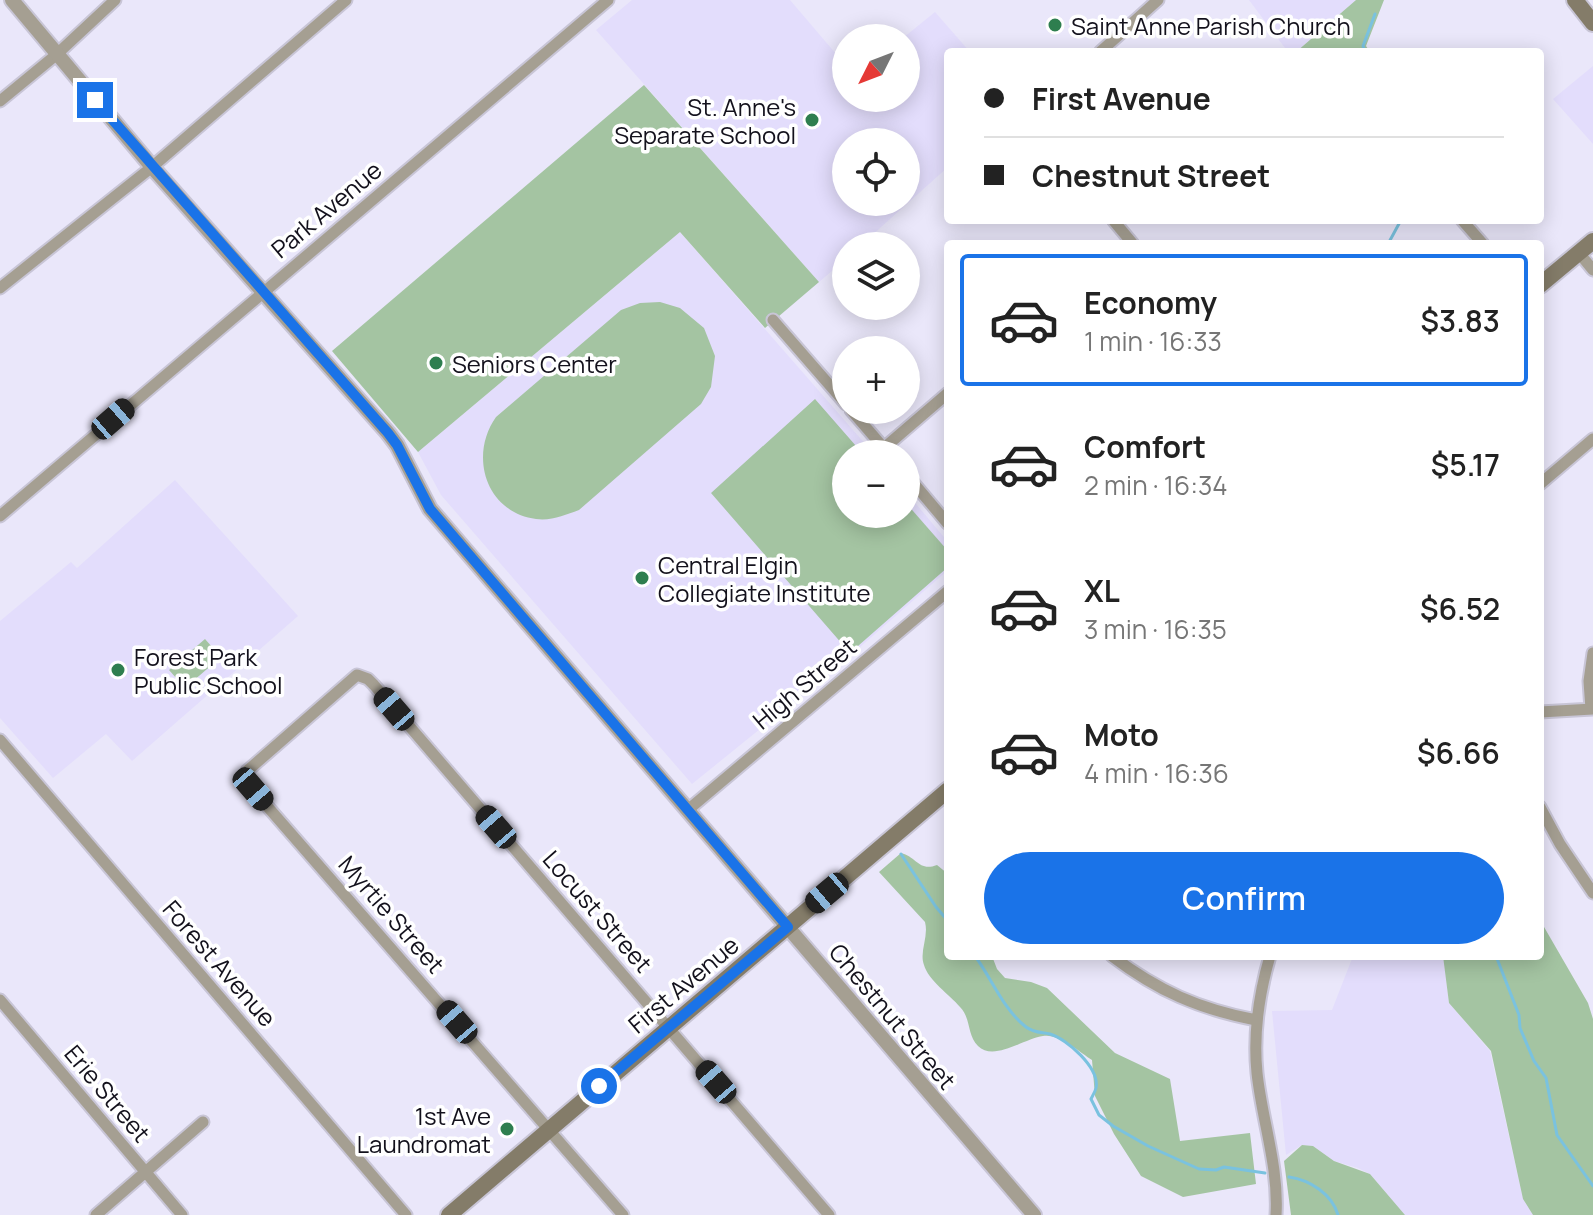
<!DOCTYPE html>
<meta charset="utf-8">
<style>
:root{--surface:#fff;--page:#f2f2f2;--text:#222;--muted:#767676;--line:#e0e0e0;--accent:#1a73e8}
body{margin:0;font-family:Manrope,sans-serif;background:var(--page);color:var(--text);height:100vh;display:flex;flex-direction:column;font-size:30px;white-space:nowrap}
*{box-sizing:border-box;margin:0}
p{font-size:26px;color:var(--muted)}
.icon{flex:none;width:44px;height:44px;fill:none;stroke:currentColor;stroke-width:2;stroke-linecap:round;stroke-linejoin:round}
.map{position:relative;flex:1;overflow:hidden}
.details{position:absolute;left:944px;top:240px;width:600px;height:720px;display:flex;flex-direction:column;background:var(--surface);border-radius:8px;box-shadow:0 4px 20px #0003}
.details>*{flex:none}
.guide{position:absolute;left:944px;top:48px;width:600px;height:176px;border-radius:8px;box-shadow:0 4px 20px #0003;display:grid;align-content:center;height:176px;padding:0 40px;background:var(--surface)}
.needle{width:52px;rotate:228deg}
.fabs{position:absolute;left:832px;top:24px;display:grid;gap:16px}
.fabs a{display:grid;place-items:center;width:88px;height:88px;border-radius:50%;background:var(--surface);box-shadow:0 4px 20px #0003;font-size:40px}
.end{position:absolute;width:36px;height:36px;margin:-18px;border:10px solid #1a73e8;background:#fff;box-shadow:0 0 0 4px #fff}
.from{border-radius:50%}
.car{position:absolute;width:24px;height:48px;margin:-24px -12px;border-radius:10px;box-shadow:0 0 6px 2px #0007;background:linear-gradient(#222 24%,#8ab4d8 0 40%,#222 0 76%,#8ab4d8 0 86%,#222 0)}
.guide b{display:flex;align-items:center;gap:28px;height:76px;font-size:30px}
.guide b+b{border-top:2px solid var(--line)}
.guide i{width:20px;height:20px;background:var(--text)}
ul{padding:14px 0 0;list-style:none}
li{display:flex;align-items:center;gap:24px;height:132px;margin:0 16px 12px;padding:0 24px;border:4px solid transparent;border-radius:8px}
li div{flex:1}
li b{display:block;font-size:30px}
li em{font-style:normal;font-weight:600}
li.on{border-color:var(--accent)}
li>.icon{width:72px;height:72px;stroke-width:1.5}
.button{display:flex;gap:16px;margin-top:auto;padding:16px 40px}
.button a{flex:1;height:92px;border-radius:48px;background:var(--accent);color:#fff;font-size:32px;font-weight:600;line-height:92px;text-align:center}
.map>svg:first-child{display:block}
.built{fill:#e3ddfc;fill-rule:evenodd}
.green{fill:#a4c4a2}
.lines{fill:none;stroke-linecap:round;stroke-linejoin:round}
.stream{stroke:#7ac2df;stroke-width:3}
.minor-casing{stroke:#c8c5d6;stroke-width:15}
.tertiary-casing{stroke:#c8c5d6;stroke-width:18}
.secondary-casing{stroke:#c8c5d6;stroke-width:20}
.minor{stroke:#a59f92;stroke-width:11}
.tertiary{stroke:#a59f92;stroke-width:14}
.secondary{stroke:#847c69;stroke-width:16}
.route{stroke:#1a73e8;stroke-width:10}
.poi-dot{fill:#2e7e4f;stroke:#fff;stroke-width:3}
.labels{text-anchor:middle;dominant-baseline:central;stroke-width:7;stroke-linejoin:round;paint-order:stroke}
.poi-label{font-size:24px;fill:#13111c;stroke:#fff;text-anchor:start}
.street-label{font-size:24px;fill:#13111c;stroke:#fff}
</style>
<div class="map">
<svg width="1593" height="1215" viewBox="0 0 1593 1215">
<rect width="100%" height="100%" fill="#eae7fa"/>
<path class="built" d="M 632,0 L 790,0 L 837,55 L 846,47 L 846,98 L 906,98 L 906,38 L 903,38 L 935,12 L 970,52 L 948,52 L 948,167 L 860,246 L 846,246 L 846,259 L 819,282 L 596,30 ZM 846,142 L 906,142 L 906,202 L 846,202 Z
M 1249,0 L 1356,0 L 1296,52 L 1288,52 Z
M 1593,66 L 1593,144 L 1553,99 Z
M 680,232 L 874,454 L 846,454 L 846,514 L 906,514 L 906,492 L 948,542 L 948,570 L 843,662 L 692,784 L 441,495 L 418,452 Z
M 175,480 L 298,616 L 132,761 L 106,734 L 53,778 L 0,718 L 0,621 L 71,562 L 77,568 Z
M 1353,956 L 1443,956 L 1449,1003 L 1490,1051 L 1523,1199 L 1533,1215 L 1405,1215 L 1370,1174 L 1358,1168 L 1334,1161 L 1313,1146 L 1302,1145 L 1286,1155 L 1272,1011 L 1332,1010 Z"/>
<path class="green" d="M 1356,0 L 1384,0 L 1366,46 L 1370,52 L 1296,52 Z
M 644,85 L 819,282 L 765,328 L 680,232 L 418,452 L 332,351 Z
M 660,302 L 680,308 L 704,328 L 715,356 L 711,387 L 701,404 L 579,510 C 565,515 552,521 536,519 C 485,512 469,455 496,417 L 621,310 L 640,303 Z
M 815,399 L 863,454 L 846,454 L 846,514 L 906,514 L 906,503 L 948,551 L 948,567 L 850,653 L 711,493 Z
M 205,639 L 221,657 L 185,688 L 169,670 Z
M 901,853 C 917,857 919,872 937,865 L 948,874 L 948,956 L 992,956 L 997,969 L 1005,978 L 1031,982 L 1047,988 L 1115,1053 L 1170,1079 L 1180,1141 L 1250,1133 L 1256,1184 L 1183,1197 L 1141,1176 L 1114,1134 L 1095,1096 L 1092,1060 C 1080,1052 1058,1033 1043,1036 C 1025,1038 994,1062 978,1046 C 967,1035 971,1018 960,1007 C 950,995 928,980 924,965 C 919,951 929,937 925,922 L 879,872 Z
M 1540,920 L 1588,1003 L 1593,1019 L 1593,1215 L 1533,1215 L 1523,1199 L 1491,1051 L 1449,1003 L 1443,956 L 1540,956 Z
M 1302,1145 L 1313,1146 L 1334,1161 L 1370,1174 L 1405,1215 L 1291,1215 L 1284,1161 Z"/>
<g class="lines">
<path class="stream" d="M 1365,52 L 1363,46 L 1375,14
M 1388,244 L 1401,220
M 901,854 L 936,907 L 948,921
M 975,956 C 992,979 1003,1009 1026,1027 C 1034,1033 1041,1032 1050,1034 C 1067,1039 1100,1068 1096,1088 C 1095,1092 1093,1095 1091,1099 L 1099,1115 L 1113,1126 L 1148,1146 L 1199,1169 L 1216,1170 L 1224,1167 L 1265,1173
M 1496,956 L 1519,1015 L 1520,1028 L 1534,1061 L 1546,1078 L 1557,1135 L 1593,1186
M 1289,1177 C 1310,1180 1332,1194 1338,1215"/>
<defs>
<path id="minor" d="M 1100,52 L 1158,0
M 0,101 L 56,55 L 115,0
M 1113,220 L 1133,244
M 1462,220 L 1483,244
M 1579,253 L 1593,270
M 0,288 L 152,167 L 346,0
M 773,320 L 846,404
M 851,410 L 889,454
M 884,448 L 948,393
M 906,474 L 948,524
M 1540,484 L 1593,439
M 0,516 L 608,0
M 1591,709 L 1589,681 L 1593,653
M 1540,712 L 1593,709
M 0,740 L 406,1215
M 1540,807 L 1560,844 L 1593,893
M 689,809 L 948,591
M 1112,956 C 1158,991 1199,1009 1256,1020
M 1270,956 C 1259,994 1253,1033 1257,1073 C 1262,1120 1279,1167 1276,1215
M 0,1000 L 182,1215
M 96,1215 L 203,1122
M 623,1215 L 247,783 L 244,777 L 247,771 L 357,675 L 368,679 L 374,685 L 829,1215"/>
<path id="tertiary" d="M 12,0 L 152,167 L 388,433 L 397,445 L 430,509 L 1034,1215"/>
<path id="secondary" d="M 1575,0 L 1593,23
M 1540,285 L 1593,241
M 449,1215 L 948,790"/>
</defs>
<use href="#minor" class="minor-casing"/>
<use href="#tertiary" class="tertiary-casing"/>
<use href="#secondary" class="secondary-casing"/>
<use href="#minor" class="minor"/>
<use href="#tertiary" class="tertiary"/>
<use href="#secondary" class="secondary"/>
</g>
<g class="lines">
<path class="route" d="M 95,100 L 388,433 L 397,445 L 430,509 L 788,927 L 599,1086"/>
</g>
<g class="poi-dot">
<circle cx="1055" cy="25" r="8"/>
<circle cx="812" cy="120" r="8"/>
<circle cx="436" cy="363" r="8"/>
<circle cx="642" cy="578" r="8"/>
<circle cx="118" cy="670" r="8"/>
<circle cx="507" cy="1129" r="8"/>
</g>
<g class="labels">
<g class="poi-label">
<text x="1071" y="25">Saint Anne Parish Church</text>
<text x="796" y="106" text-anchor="end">St. Anne's<tspan x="796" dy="28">Separate School</tspan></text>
<text x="452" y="363">Seniors Center</text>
<text x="658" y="564">Central Elgin<tspan x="658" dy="28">Collegiate Institute</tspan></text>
<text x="134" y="656">Forest Park<tspan x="134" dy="28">Public School</tspan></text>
<text x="491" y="1115" text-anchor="end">1st Ave<tspan x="491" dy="28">Laundromat</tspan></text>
</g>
<g class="street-label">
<text transform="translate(326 209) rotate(-40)">Park Avenue</text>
<text transform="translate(804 683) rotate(-40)">High Street</text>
<text transform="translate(598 911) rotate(49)">Locust Street</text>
<text transform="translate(392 914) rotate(49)">Myrtie Street</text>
<text transform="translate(220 963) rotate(49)">Forest Avenue</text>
<text transform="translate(683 984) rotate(-40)">First Avenue</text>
<text transform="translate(893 1016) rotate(50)">Chestnut Street</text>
<text transform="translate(108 1093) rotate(50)">Erie Street</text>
</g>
</g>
</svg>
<div class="fabs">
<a><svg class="needle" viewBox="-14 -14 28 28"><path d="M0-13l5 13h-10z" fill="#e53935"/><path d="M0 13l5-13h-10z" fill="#767676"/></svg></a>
<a><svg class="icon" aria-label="locate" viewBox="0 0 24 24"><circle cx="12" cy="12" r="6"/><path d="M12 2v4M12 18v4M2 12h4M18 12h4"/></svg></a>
<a><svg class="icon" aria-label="layers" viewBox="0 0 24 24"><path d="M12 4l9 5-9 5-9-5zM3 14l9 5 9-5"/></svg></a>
<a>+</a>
<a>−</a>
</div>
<i class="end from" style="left:599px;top:1086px"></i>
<i class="end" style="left:95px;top:100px"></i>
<i class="car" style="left:113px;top:419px;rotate:49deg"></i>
<i class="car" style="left:394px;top:709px;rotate:319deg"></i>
<i class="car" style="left:253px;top:789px;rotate:139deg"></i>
<i class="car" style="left:496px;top:827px;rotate:319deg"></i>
<i class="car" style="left:827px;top:893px;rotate:230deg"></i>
<i class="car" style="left:457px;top:1022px;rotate:319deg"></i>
<i class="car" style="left:716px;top:1082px;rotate:319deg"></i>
<div class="guide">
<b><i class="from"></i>First Avenue</b>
<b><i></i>Chestnut Street</b>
</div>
<section class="details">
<ul>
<li class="on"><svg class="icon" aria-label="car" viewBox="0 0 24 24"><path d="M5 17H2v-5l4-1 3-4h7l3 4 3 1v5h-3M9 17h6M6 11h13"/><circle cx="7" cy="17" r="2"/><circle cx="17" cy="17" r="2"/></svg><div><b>Economy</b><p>1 min · 16:33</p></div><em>$3.83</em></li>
<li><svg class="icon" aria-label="car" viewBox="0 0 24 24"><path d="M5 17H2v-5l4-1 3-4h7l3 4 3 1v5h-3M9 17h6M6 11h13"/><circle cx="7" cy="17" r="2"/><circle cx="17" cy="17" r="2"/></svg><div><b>Comfort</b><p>2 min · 16:34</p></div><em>$5.17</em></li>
<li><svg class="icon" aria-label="car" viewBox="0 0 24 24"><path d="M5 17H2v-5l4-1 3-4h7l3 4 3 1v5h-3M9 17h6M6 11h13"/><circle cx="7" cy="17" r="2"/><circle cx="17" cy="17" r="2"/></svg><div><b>XL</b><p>3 min · 16:35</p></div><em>$6.52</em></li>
<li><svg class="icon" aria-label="car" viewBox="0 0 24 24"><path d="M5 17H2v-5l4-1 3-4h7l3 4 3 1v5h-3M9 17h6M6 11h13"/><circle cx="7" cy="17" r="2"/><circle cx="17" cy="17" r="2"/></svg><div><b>Moto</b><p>4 min · 16:36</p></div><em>$6.66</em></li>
</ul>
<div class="button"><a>Confirm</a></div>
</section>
</div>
